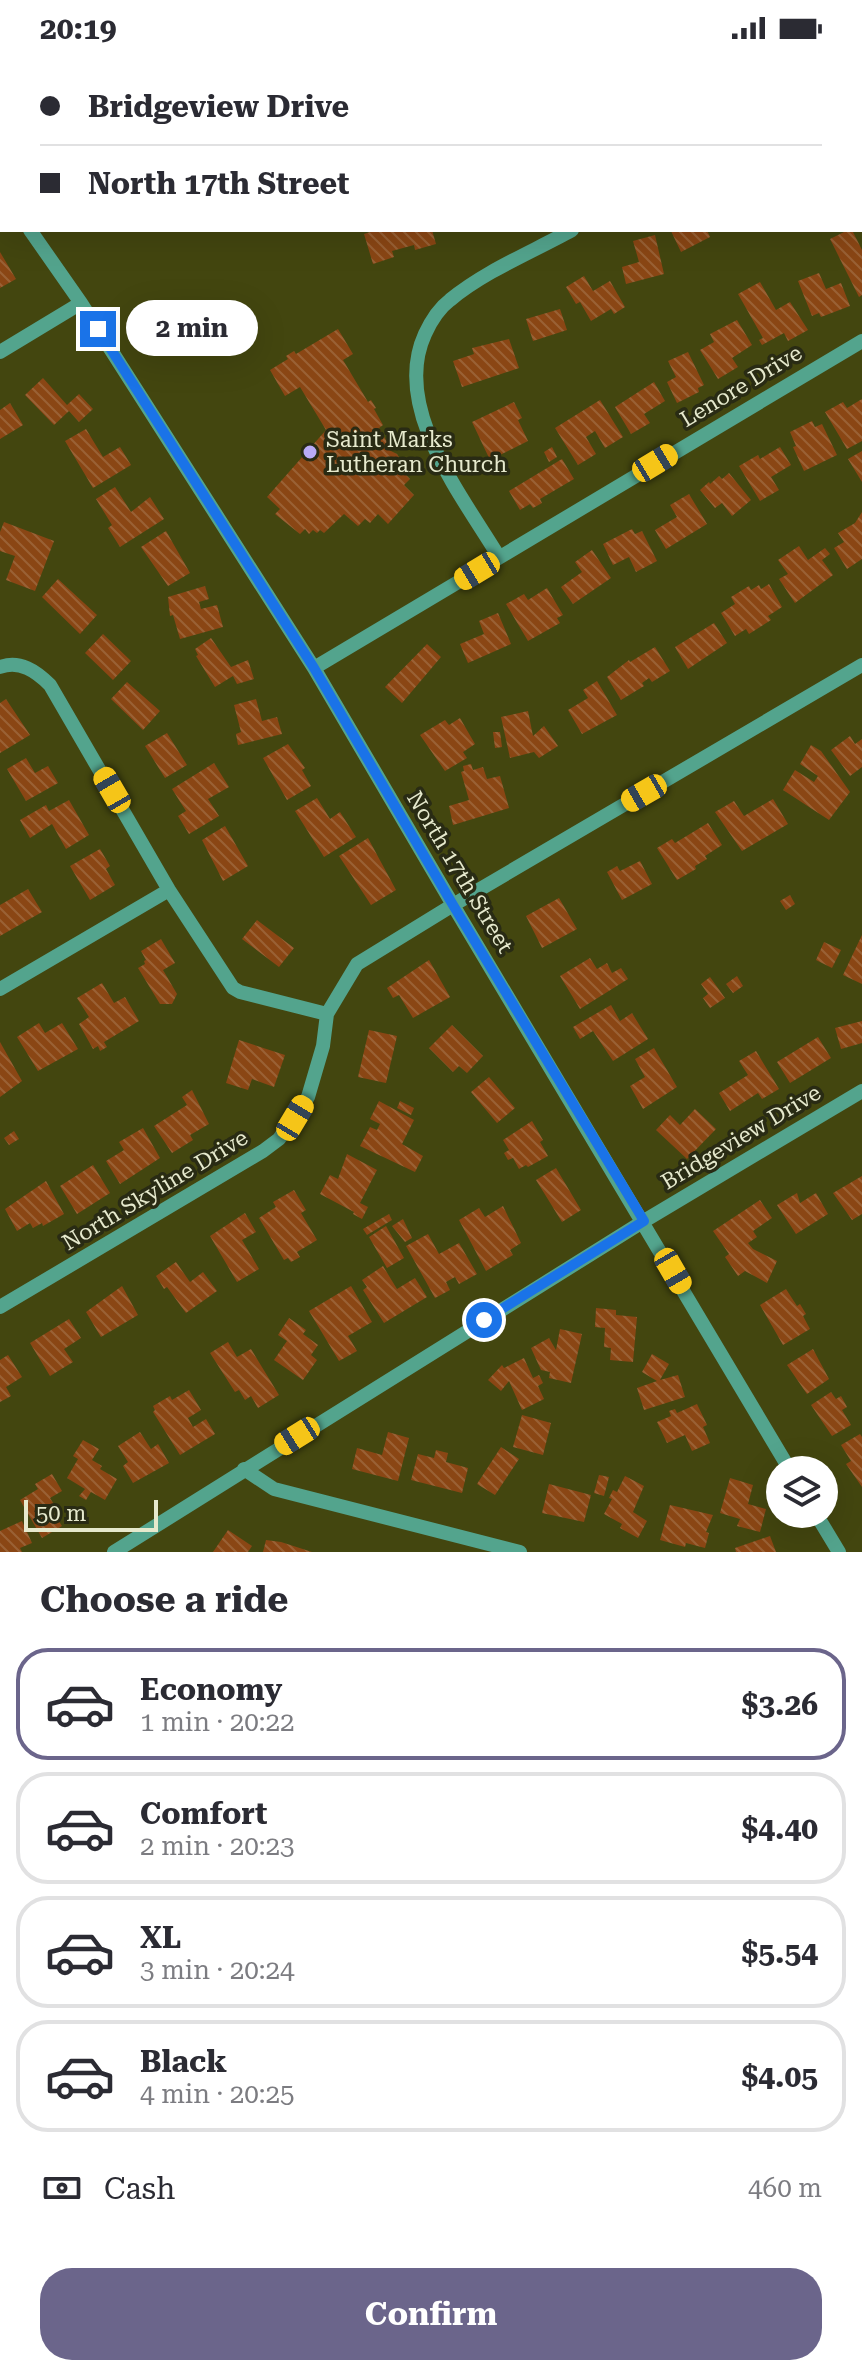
<!DOCTYPE html>
<meta charset="utf-8">
<style>
:root{--surface:#fff;--page:#f2f2f3;--text:#2b2b33;--muted:#7c7c81;--line:#e1e1e2;--accent:#6b658b}
body{margin:0;font-family:"Roboto Serif",serif;background:var(--page);color:var(--text);height:100vh;display:flex;flex-direction:column;font-size:30px;white-space:nowrap}
*{box-sizing:border-box;margin:0}
p{font-size:26px;color:var(--muted)}
.icon{flex:none;width:44px;height:44px;fill:none;stroke:currentColor;stroke-width:2;stroke-linecap:round;stroke-linejoin:round}
.map{position:relative;height:1496px;overflow:hidden}
.drawer{display:flex;flex-direction:column;background:var(--surface);flex:1}
.drawer>*{flex:none}
.banner{position:absolute;left:0px;top:0px;width:862px;height:176px;box-shadow:0 8px 32px #0002;display:grid;align-content:center;height:176px;padding:0 40px;background:var(--surface)}
.fabs{position:absolute;left:766px;top:1400px;display:grid;gap:16px}
.fabs a{display:grid;place-items:center;width:72px;height:72px;border-radius:50%;background:var(--surface);box-shadow:0 8px 32px #0002;font-size:40px}
.scale{position:absolute;left:24px;bottom:20px;width:134px;box-sizing:border-box;padding-left:8px;border:4px solid #e6e9cd;border-top:0;font-size:22px;line-height:28px;white-space:nowrap;color:#e6e9cd;-webkit-text-stroke:6px #292b14;paint-order:stroke}
.end{position:absolute;width:36px;height:36px;margin:-18px;border:10px solid #1a73e8;background:#fff;box-shadow:0 0 0 4px #fff}
.from{border-radius:50%}
.bubble{position:absolute;height:56px;border-radius:28px;background:var(--surface);box-shadow:0 8px 32px #0002;font-size:26px;font-weight:700;line-height:56px;text-align:center}
.car{position:absolute;width:24px;height:48px;margin:-24px -12px;border-radius:10px;box-shadow:0 0 6px 2px #0007;background:linear-gradient(#f5c518 24%,#345 0 40%,#f5c518 0 76%,#345 0 86%,#f5c518 0)}
.banner b{display:flex;align-items:center;gap:28px;height:76px;font-size:30px}
.banner b+b{border-top:2px solid var(--line)}
.banner i{width:20px;height:20px;background:var(--text)}
ul{padding:0;list-style:none}
li{display:flex;align-items:center;gap:24px;height:112px;margin:0 16px 12px;padding:0 24px;border:4px solid var(--line);border-radius:32px}
li div{flex:1}
li b{display:block;font-size:30px}
li em{font-style:normal;font-weight:700}
li.current{border-color:var(--accent)}
li>.icon{width:72px;height:72px;stroke-width:1.5}
h2{padding:0 40px;font-size:36px;line-height:96px}
.pay{display:flex;align-items:center;gap:20px;height:88px;padding:0 40px;font-size:30px}
.pay p{margin-inline-start:auto}
.button{display:flex;gap:16px;margin-top:auto;padding:16px 40px}
.button a{flex:1;height:92px;border-radius:32px;background:var(--accent);color:#fff;font-size:32px;font-weight:700;line-height:92px;text-align:center}
.status{display:flex;justify-content:space-between;align-items:center;height:56px;padding:0 40px;background:var(--surface);direction:ltr}
.status svg{height:22px;fill:currentColor}
.map>svg:first-child{display:block}
.building{fill:url(#building-back-hatch)}
.lines{fill:none;stroke-linecap:round;stroke-linejoin:round}
.minor{stroke:#53a48d;stroke-width:14}
.route{stroke:#1a73e8;stroke-width:10}
.poi-dot{fill:#b9abf7;stroke:#292b14;stroke-width:3}
.labels{text-anchor:middle;dominant-baseline:central;stroke-width:7;stroke-linejoin:round;paint-order:stroke}
.street-label{font-size:22px;fill:#e6e9cd;stroke:#292b14}
.poi-label{font-size:22px;fill:#e6e9cd;stroke:#292b14;text-anchor:start}
</style>
<div class="status"><b>20:19</b><svg viewBox="0 0 49 12"><path d="M0 12V9h3v3zM5 12V6h3v6zM10 12V3h3v9zM15 12V0h3v12zM26 1h20v11H26zM47 4h2v5h-2z"/></svg></div>
<div class="map">
<svg width="862" height="1496" viewBox="0 0 862 1496">
<defs>
<pattern id="building-back-hatch" width="6" height="6" patternUnits="userSpaceOnUse" patternTransform="scale(2)"><rect width="6" height="6" fill="#8a4614"/><path d="M-1 5l2 2M0 0l6 6M5-1l2 2" fill="none" stroke="#9a6135"/></pattern>
</defs>
<rect width="100%" height="100%" fill="#43460f"/>
<path class="building" d="M 376,174 L 432,174 L 436,188 L 415,194 L 414,189 L 392,195 L 394,201 L 373,208 L 364,178 Z
M 674,174 L 707,174 L 710,181 L 681,196 L 671,175 Z
M 848,174 L 852,174 L 862,194 L 862,239 L 859,241 L 830,183 Z
M 655,179 L 664,218 L 626,228 L 622,211 L 639,206 L 633,185 Z
M 0,196 L 16,223 L 0,232 Z
M 819,217 L 826,233 L 841,227 L 850,250 L 821,261 L 819,257 L 812,260 L 798,225 Z
M 584,220 L 593,235 L 610,225 L 625,251 L 614,258 L 611,253 L 591,265 L 580,246 L 576,248 L 566,231 Z
M 760,226 L 776,254 L 790,246 L 808,274 L 788,285 L 784,277 L 762,289 L 759,284 L 763,282 L 738,238 Z
M 560,253 L 567,274 L 533,285 L 526,263 Z
M 737,264 L 752,289 L 732,302 L 738,311 L 718,323 L 700,294 L 714,286 L 710,278 Z
M 338,273 L 353,298 L 343,304 L 368,346 L 371,344 L 376,352 L 374,353 L 383,369 L 379,372 L 387,386 L 383,391 L 397,398 L 408,416 L 406,419 L 410,423 L 404,429 L 414,439 L 388,468 L 378,458 L 370,467 L 365,463 L 358,470 L 344,458 L 324,477 L 320,474 L 317,477 L 313,474 L 309,478 L 305,473 L 300,478 L 275,458 L 280,453 L 267,441 L 326,374 L 300,331 L 285,340 L 270,314 L 288,303 L 286,300 L 294,295 L 296,298 Z
M 509,283 L 519,312 L 462,331 L 453,305 L 474,298 L 472,292 Z
M 688,296 L 704,329 L 698,332 L 699,336 L 677,347 L 667,326 L 676,321 L 668,305 Z
M 43,322 L 67,349 L 79,338 L 93,353 L 79,366 L 69,355 L 54,369 L 25,339 Z
M 654,326 L 665,345 L 644,358 L 650,367 L 631,378 L 615,351 Z
M 862,343 L 862,385 L 847,393 L 825,356 L 843,346 L 847,352 Z
M 600,344 L 623,381 L 605,392 L 595,375 L 586,381 L 596,398 L 578,409 L 555,372 Z
M 514,346 L 522,362 L 518,364 L 528,385 L 490,404 L 472,366 Z
M 10,347 L 23,369 L 0,383 L 0,354 Z
M 812,365 L 815,371 L 822,368 L 837,399 L 804,415 L 793,391 L 796,390 L 790,376 Z
M 86,373 L 103,401 L 120,391 L 131,409 L 93,432 L 65,385 Z
M 552,391 L 557,401 L 549,406 L 544,396 Z
M 780,391 L 791,409 L 771,421 L 779,434 L 760,445 L 739,410 L 758,399 L 760,403 Z
M 862,395 L 862,426 L 848,403 Z
M 562,403 L 574,423 L 540,443 L 542,447 L 533,452 L 530,448 L 520,454 L 509,435 Z
M 729,417 L 751,444 L 732,460 L 722,447 L 715,452 L 700,434 L 709,426 L 710,428 L 719,420 L 722,423 Z
M 115,431 L 131,456 L 150,441 L 164,463 L 120,491 L 108,472 L 112,469 L 96,443 Z
M 689,438 L 707,468 L 666,493 L 655,474 L 677,461 L 670,449 Z
M 862,456 L 862,503 L 847,513 L 834,492 L 844,486 L 838,477 L 855,467 Z
M 4,466 L 54,485 L 35,535 L 6,524 L 15,500 L 0,495 L 0,476 Z
M 632,473 L 635,478 L 642,475 L 657,505 L 636,516 L 629,501 L 613,509 L 603,488 Z
M 166,475 L 190,517 L 168,530 L 141,491 Z
M 799,490 L 808,504 L 825,492 L 830,498 L 822,504 L 833,519 L 795,547 L 779,523 L 788,518 L 778,504 Z
M 592,494 L 611,522 L 573,548 L 561,531 L 582,516 L 575,506 Z
M 58,523 L 97,559 L 80,578 L 42,541 Z
M 769,528 L 782,551 L 768,560 L 771,564 L 749,578 L 746,573 L 735,580 L 721,557 L 735,548 L 731,541 L 749,530 L 751,534 L 759,529 L 761,533 Z
M 205,530 L 209,543 L 199,546 L 201,553 L 217,549 L 223,571 L 180,583 L 173,559 L 170,560 L 168,541 Z
M 547,532 L 563,559 L 557,562 L 560,567 L 528,585 L 506,548 L 524,538 L 528,544 Z
M 498,557 L 511,588 L 468,607 L 460,588 L 484,578 L 479,565 Z
M 714,567 L 727,587 L 688,613 L 675,591 Z
M 103,578 L 131,605 L 113,624 L 85,597 Z
M 211,582 L 231,611 L 248,604 L 254,623 L 237,628 L 233,620 L 215,631 L 196,600 L 198,599 L 195,593 Z
M 427,588 L 441,601 L 402,647 L 385,631 Z
M 655,591 L 670,615 L 652,626 L 649,622 L 642,627 L 644,630 L 621,644 L 607,621 L 629,604 L 630,606 Z
M 597,625 L 617,659 L 582,678 L 568,654 L 588,642 L 583,634 Z
M 127,626 L 160,655 L 143,674 L 111,643 Z
M 6,643 L 30,679 L 0,697 L 0,647 Z
M 256,643 L 262,665 L 277,661 L 282,678 L 238,689 L 236,678 L 241,676 L 234,649 Z
M 528,655 L 533,680 L 544,670 L 558,690 L 539,702 L 534,696 L 510,702 L 501,661 Z
M 460,662 L 475,688 L 463,696 L 467,702 L 445,715 L 420,679 L 445,664 L 449,669 Z
M 493,676 L 500,676 L 502,691 L 495,692 Z
M 167,677 L 187,709 L 165,722 L 145,690 Z
M 850,680 L 855,688 L 862,683 L 862,711 L 850,720 L 831,694 Z
M 288,688 L 305,712 L 302,714 L 311,730 L 287,744 L 263,702 Z
M 811,689 L 821,695 L 850,736 L 829,764 L 783,734 L 795,714 L 814,726 L 818,720 L 800,708 Z
M 26,702 L 35,717 L 48,710 L 58,727 L 26,745 L 7,713 Z
M 214,707 L 229,731 L 208,743 L 219,760 L 189,778 L 178,760 L 186,755 L 172,733 Z
M 471,708 L 473,714 L 483,711 L 487,723 L 500,720 L 509,752 L 453,769 L 449,750 L 469,744 L 461,716 L 464,715 L 463,710 Z
M 317,742 L 330,763 L 340,756 L 356,781 L 324,801 L 295,755 Z
M 773,743 L 788,768 L 742,795 L 715,756 L 734,745 L 744,760 Z
M 69,744 L 89,779 L 66,793 L 52,768 L 30,782 L 20,764 L 46,749 L 49,755 Z
M 708,767 L 722,789 L 705,800 L 707,803 L 695,810 L 696,813 L 677,824 L 657,792 L 672,783 L 675,787 Z
M 225,770 L 248,810 L 223,825 L 202,784 Z
M 368,782 L 396,834 L 371,849 L 339,800 Z
M 100,793 L 110,810 L 106,813 L 115,829 L 90,844 L 70,810 Z
M 640,805 L 652,828 L 622,844 L 607,816 L 617,810 L 620,815 Z
M 28,833 L 42,856 L 0,880 L 0,849 Z
M 790,839 L 795,848 L 786,854 L 780,845 Z
M 559,842 L 577,873 L 542,892 L 526,860 Z
M 257,864 L 294,892 L 279,911 L 242,883 Z
M 862,879 L 862,928 L 843,919 Z
M 161,883 L 175,907 L 163,914 L 177,938 L 172,948 L 160,948 L 138,912 L 145,908 L 144,905 L 146,904 L 141,895 Z
M 824,886 L 841,894 L 832,912 L 816,904 Z
M 590,902 L 597,913 L 607,907 L 612,917 L 621,912 L 628,923 L 580,953 L 560,920 Z
M 429,904 L 450,941 L 413,962 L 399,939 L 393,942 L 387,932 Z
M 737,920 L 743,930 L 733,937 L 726,928 Z
M 710,921 L 725,942 L 710,952 L 703,942 L 708,938 L 701,928 Z
M 102,927 L 114,947 L 125,941 L 139,965 L 104,986 L 107,991 L 100,995 L 98,990 L 93,993 L 79,968 L 89,961 L 77,942 Z
M 611,949 L 620,965 L 632,957 L 648,983 L 613,1005 L 593,975 L 580,983 L 573,971 Z
M 862,965 L 862,987 L 841,993 L 835,972 Z
M 39,967 L 45,977 L 62,967 L 78,993 L 38,1015 L 17,981 Z
M 452,969 L 483,1000 L 467,1017 L 459,1010 L 453,1016 L 429,992 Z
M 369,974 L 397,980 L 386,1027 L 358,1021 Z
M 818,981 L 831,1002 L 790,1027 L 777,1006 Z
M 239,984 L 285,999 L 274,1031 L 252,1023 L 248,1034 L 226,1027 Z
M 0,986 L 22,1025 L 0,1041 Z
M 654,992 L 677,1031 L 643,1053 L 630,1030 L 645,1021 L 635,1003 Z
M 756,995 L 779,1033 L 762,1043 L 758,1037 L 730,1055 L 719,1037 L 748,1019 L 739,1005 Z
M 489,1021 L 515,1052 L 497,1067 L 471,1036 Z
M 192,1034 L 209,1068 L 190,1079 L 193,1084 L 172,1097 L 154,1070 L 187,1049 L 182,1041 Z
M 379,1045 L 414,1064 L 402,1088 L 423,1100 L 415,1116 L 360,1090 L 370,1071 L 377,1074 L 380,1068 L 370,1063 Z
M 400,1045 L 414,1052 L 411,1059 L 397,1052 Z
M 695,1053 L 716,1073 L 687,1103 L 656,1074 L 670,1059 L 680,1069 Z
M 532,1065 L 543,1084 L 540,1086 L 548,1100 L 528,1111 L 526,1109 L 519,1113 L 513,1102 L 508,1104 L 504,1097 L 509,1094 L 503,1084 Z
M 143,1072 L 160,1102 L 120,1128 L 106,1105 L 124,1094 L 119,1086 Z
M 14,1075 L 19,1083 L 9,1089 L 4,1082 Z
M 347,1098 L 377,1114 L 360,1147 L 368,1151 L 362,1163 L 353,1158 L 354,1156 L 320,1138 L 330,1119 L 338,1123 Z
M 93,1109 L 110,1137 L 77,1158 L 60,1130 Z
M 556,1112 L 581,1154 L 562,1166 L 536,1124 Z
M 862,1120 L 862,1158 L 852,1164 L 833,1137 Z
M 46,1125 L 64,1158 L 43,1170 L 42,1167 L 33,1172 L 30,1167 L 17,1175 L 5,1153 Z
M 294,1134 L 306,1154 L 301,1157 L 317,1184 L 297,1196 L 300,1201 L 291,1206 L 288,1202 L 284,1204 L 259,1162 L 276,1151 L 273,1146 Z
M 797,1137 L 800,1147 L 816,1137 L 828,1158 L 796,1178 L 777,1149 Z
M 760,1144 L 772,1162 L 753,1175 L 757,1181 L 748,1187 L 753,1193 L 777,1205 L 767,1227 L 745,1215 L 738,1220 L 725,1201 L 729,1198 L 713,1175 Z
M 503,1150 L 521,1187 L 510,1194 L 513,1199 L 486,1215 L 459,1164 L 479,1152 L 485,1161 Z
M 245,1157 L 256,1176 L 242,1184 L 259,1213 L 237,1226 L 210,1180 Z
M 389,1158 L 392,1164 L 367,1179 L 363,1173 Z
M 403,1163 L 412,1182 L 405,1186 L 392,1170 Z
M 386,1170 L 404,1202 L 387,1212 L 369,1181 Z
M 428,1178 L 439,1198 L 459,1187 L 477,1218 L 459,1228 L 455,1221 L 446,1226 L 450,1234 L 435,1242 L 406,1190 Z
M 176,1206 L 190,1226 L 203,1216 L 217,1235 L 186,1257 L 167,1231 L 164,1233 L 156,1220 Z
M 383,1210 L 397,1233 L 415,1222 L 427,1241 L 384,1267 L 363,1234 L 367,1231 L 362,1224 Z
M 122,1230 L 138,1259 L 101,1281 L 86,1256 Z
M 351,1230 L 372,1266 L 348,1280 L 357,1295 L 339,1305 L 309,1255 Z
M 786,1233 L 797,1250 L 800,1248 L 806,1258 L 803,1260 L 810,1273 L 783,1289 L 760,1249 Z
M 596,1252 L 616,1254 L 616,1259 L 637,1261 L 633,1306 L 610,1304 L 611,1292 L 604,1291 L 605,1272 L 595,1271 Z
M 289,1262 L 306,1274 L 303,1278 L 318,1289 L 311,1299 L 317,1304 L 303,1324 L 274,1304 L 287,1285 L 278,1279 Z
M 69,1263 L 81,1282 L 64,1293 L 73,1306 L 50,1320 L 30,1287 Z
M 560,1273 L 582,1278 L 571,1327 L 549,1322 L 550,1316 L 541,1314 L 531,1292 L 549,1282 L 556,1294 Z
M 228,1286 L 237,1301 L 251,1293 L 279,1339 L 258,1352 L 251,1340 L 245,1344 L 239,1334 L 235,1336 L 210,1297 Z
M 813,1293 L 829,1323 L 807,1338 L 787,1309 Z
M 652,1298 L 669,1308 L 660,1324 L 678,1319 L 685,1341 L 644,1354 L 637,1332 L 657,1325 L 642,1316 Z
M 8,1299 L 22,1321 L 6,1331 L 11,1340 L 0,1346 L 0,1304 Z
M 524,1302 L 533,1322 L 539,1319 L 543,1327 L 538,1330 L 544,1343 L 522,1354 L 509,1325 L 501,1335 L 488,1324 L 502,1309 L 504,1312 Z
M 189,1334 L 201,1354 L 188,1362 L 193,1371 L 206,1363 L 215,1378 L 180,1399 L 153,1356 L 155,1354 L 153,1350 L 170,1340 L 172,1344 Z
M 831,1336 L 836,1343 L 841,1340 L 847,1351 L 842,1354 L 851,1369 L 832,1380 L 811,1349 Z
M 697,1348 L 707,1369 L 703,1371 L 710,1387 L 692,1395 L 685,1379 L 667,1387 L 657,1366 L 671,1360 L 669,1355 L 675,1353 L 677,1357 Z
M 522,1359 L 551,1367 L 543,1399 L 513,1391 Z
M 140,1376 L 151,1393 L 158,1388 L 169,1407 L 133,1427 L 123,1410 L 128,1406 L 118,1390 Z
M 388,1376 L 409,1382 L 398,1425 L 352,1413 L 357,1392 L 382,1399 Z
M 860,1378 L 862,1381 L 862,1431 L 846,1408 L 851,1405 L 841,1389 Z
M 83,1384 L 99,1393 L 92,1404 L 102,1410 L 100,1413 L 117,1423 L 105,1444 L 91,1436 L 86,1444 L 79,1440 L 85,1433 L 67,1422 L 78,1403 L 73,1400 Z
M 501,1391 L 519,1403 L 495,1439 L 477,1428 Z
M 436,1394 L 448,1397 L 446,1406 L 468,1412 L 462,1437 L 411,1424 L 418,1398 L 434,1402 Z
M 52,1418 L 62,1435 L 50,1442 L 55,1450 L 51,1453 L 62,1470 L 42,1482 L 20,1444 L 38,1433 L 35,1428 Z
M 599,1419 L 609,1421 L 604,1440 L 594,1437 Z
M 625,1420 L 644,1430 L 633,1456 L 647,1465 L 638,1482 L 620,1472 L 622,1468 L 604,1458 L 612,1443 L 609,1442 L 613,1434 L 617,1436 Z
M 730,1422 L 753,1429 L 748,1448 L 766,1453 L 760,1476 L 737,1470 L 740,1463 L 720,1457 Z
M 549,1428 L 591,1439 L 584,1466 L 542,1457 Z
M 670,1449 L 713,1459 L 706,1476 L 709,1477 L 705,1492 L 686,1487 L 685,1491 L 660,1484 Z
M 22,1465 L 32,1487 L 20,1492 L 22,1496 L 0,1496 L 0,1475 Z
M 228,1474 L 252,1490 L 248,1496 L 213,1496 Z
M 770,1480 L 776,1496 L 736,1496 L 735,1492 Z
M 266,1484 L 281,1486 L 312,1496 L 263,1496 Z"/>
<g class="lines">
<path class="minor" d="M 795,2 L 798,0
M 0,133 L 2,136
M 30,174 L 81,247 L 314,612 L 453,849 L 790,1414
M 0,296 L 81,247
M 499,501 C 463,441 391,352 425,278 C 431,265 438,253 450,244 C 485,215 532,196 572,174
M 0,611 C 20,604 36,615 50,629 L 169,834 L 233,932 L 240,936 L 327,958
M 314,612 L 862,285
M 0,933 L 169,834
M 0,1251 L 263,1095 L 279,1083 L 308,1041 L 323,990 L 327,958 L 357,908 L 453,849 L 862,609
M 244,1413 L 274,1433 L 520,1496
M 816,1458 L 839,1496
M 114,1496 L 644,1165 L 862,1035"/>
</g>
<g class="lines">
<path class="route" d="M 98,273 L 314,612 L 453,849 L 644,1165 L 484,1264"/>
</g>
<circle class="poi-dot" cx="310" cy="396" r="8"/>
<g class="labels">
<g class="street-label">
<text transform="translate(741 330) rotate(-31)">Lenore Drive</text>
<text transform="translate(460 816) rotate(59)">North 17th Street</text>
<text transform="translate(741 1081) rotate(-31)">Bridgeview Drive</text>
<text transform="translate(155 1134) rotate(-31)">North Skyline Drive</text>
</g>
<g class="poi-label">
<text x="326" y="383">Saint Marks<tspan x="326" dy="25">Lutheran Church</tspan></text>
</g>
</g>
</svg>
<div class="fabs">
<a><svg class="icon" aria-label="layers" viewBox="0 0 24 24"><path d="M12 4l9 5-9 5-9-5zM3 14l9 5 9-5"/></svg></a>
</div>
<div class="scale">50 m</div>
<i class="end from" style="left:484px;top:1264px"></i>
<i class="end" style="left:98px;top:273px"></i>
<div class="bubble" style="left:126px;top:244px;width:132px">2 min</div>
<i class="car" style="left:655px;top:407px;rotate:59deg"></i>
<i class="car" style="left:477px;top:515px;rotate:239deg"></i>
<i class="car" style="left:112px;top:734px;rotate:330deg"></i>
<i class="car" style="left:644px;top:737px;rotate:240deg"></i>
<i class="car" style="left:295px;top:1062px;rotate:31deg"></i>
<i class="car" style="left:673px;top:1215px;rotate:150deg"></i>
<i class="car" style="left:297px;top:1380px;rotate:238deg"></i>
<div class="banner">
<b><i class="from"></i>Bridgeview Drive</b>
<b><i></i>North 17th Street</b>
</div>
</div>
<section class="drawer">
<h2>Choose a ride</h2>
<ul>
<li class="current"><svg class="icon" aria-label="car" viewBox="0 0 24 24"><path d="M5 17H2v-5l4-1 3-4h7l3 4 3 1v5h-3M9 17h6M6 11h13"/><circle cx="7" cy="17" r="2"/><circle cx="17" cy="17" r="2"/></svg><div><b>Economy</b><p>1 min · 20:22</p></div><em>$3.26</em></li>
<li><svg class="icon" aria-label="car" viewBox="0 0 24 24"><path d="M5 17H2v-5l4-1 3-4h7l3 4 3 1v5h-3M9 17h6M6 11h13"/><circle cx="7" cy="17" r="2"/><circle cx="17" cy="17" r="2"/></svg><div><b>Comfort</b><p>2 min · 20:23</p></div><em>$4.40</em></li>
<li><svg class="icon" aria-label="car" viewBox="0 0 24 24"><path d="M5 17H2v-5l4-1 3-4h7l3 4 3 1v5h-3M9 17h6M6 11h13"/><circle cx="7" cy="17" r="2"/><circle cx="17" cy="17" r="2"/></svg><div><b>XL</b><p>3 min · 20:24</p></div><em>$5.54</em></li>
<li><svg class="icon" aria-label="car" viewBox="0 0 24 24"><path d="M5 17H2v-5l4-1 3-4h7l3 4 3 1v5h-3M9 17h6M6 11h13"/><circle cx="7" cy="17" r="2"/><circle cx="17" cy="17" r="2"/></svg><div><b>Black</b><p>4 min · 20:25</p></div><em>$4.05</em></li>
</ul>
<div class="pay"><svg class="icon" aria-label="cash" viewBox="0 0 24 24"><path d="M3 7h18v10H3z"/><circle cx="12" cy="12" r="2"/></svg>Cash<p>460 m</p></div>
<div class="button"><a>Confirm</a></div>
</section>
